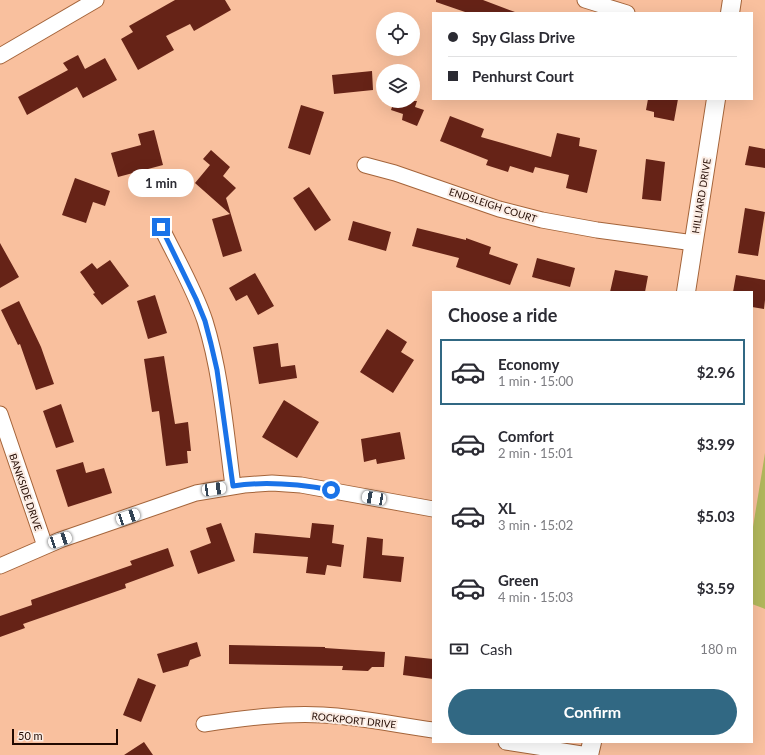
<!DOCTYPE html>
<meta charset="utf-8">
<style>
:root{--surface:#fff;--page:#f2f2f3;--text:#2b2b33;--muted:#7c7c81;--line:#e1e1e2;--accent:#316883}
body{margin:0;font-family:Lato,sans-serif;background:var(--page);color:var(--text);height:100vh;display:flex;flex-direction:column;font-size:15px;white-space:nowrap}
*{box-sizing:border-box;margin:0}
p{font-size:13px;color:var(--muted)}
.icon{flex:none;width:22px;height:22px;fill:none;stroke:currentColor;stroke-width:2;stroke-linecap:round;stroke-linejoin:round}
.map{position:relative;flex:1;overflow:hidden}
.side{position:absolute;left:432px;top:291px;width:321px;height:452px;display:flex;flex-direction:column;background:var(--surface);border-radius:0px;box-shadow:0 4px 16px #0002}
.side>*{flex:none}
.guide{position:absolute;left:432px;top:12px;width:321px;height:88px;border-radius:0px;box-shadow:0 4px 16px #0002;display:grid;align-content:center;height:88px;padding:0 16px;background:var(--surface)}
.controls{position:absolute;left:376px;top:12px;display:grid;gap:8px}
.controls a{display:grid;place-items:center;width:44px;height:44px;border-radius:50%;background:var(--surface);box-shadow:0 4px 16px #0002;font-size:20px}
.scale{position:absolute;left:12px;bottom:10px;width:106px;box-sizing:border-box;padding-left:4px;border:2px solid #210900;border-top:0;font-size:11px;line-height:14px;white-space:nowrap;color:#210900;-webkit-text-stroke:3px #fbece3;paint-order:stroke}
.end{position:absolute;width:18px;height:18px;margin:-9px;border:5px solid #1a73e8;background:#fff;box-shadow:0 0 0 2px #fff}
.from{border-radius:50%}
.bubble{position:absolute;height:28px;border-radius:14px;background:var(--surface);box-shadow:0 4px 16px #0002;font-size:13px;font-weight:700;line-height:28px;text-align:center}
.car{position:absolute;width:12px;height:24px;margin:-12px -6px;border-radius:5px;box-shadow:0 0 3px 1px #0007;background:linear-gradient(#fff 24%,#345 0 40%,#fff 0 76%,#345 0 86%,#fff 0)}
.guide b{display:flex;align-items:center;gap:14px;height:38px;font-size:15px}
.guide b+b{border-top:1px solid var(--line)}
.guide i{width:10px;height:10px;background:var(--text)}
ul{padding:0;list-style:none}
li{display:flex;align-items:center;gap:12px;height:66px;margin:0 8px 6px;padding:0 8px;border:2px solid transparent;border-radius:0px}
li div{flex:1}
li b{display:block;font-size:15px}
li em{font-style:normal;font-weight:700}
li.current{border-color:var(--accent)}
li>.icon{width:36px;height:36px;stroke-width:1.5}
h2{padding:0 16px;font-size:18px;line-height:48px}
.pay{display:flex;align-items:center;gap:10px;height:44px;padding:0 16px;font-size:15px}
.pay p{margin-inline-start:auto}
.cta{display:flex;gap:8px;margin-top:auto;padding:8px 16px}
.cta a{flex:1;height:46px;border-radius:24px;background:var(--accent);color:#fff;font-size:16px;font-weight:700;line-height:46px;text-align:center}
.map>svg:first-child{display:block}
.green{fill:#b2b85c}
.building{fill:#662317}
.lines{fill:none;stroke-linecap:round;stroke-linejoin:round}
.minor-casing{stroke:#a4643a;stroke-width:17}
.tertiary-casing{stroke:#a4643a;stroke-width:20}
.minor{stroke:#fff;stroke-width:15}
.tertiary{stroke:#fff;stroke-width:18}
.route{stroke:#1a73e8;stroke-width:5}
.labels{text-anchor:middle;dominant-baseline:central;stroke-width:4;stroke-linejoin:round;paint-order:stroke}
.street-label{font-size:10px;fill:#210900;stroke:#fbece3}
</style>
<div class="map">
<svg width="765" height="755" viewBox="0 0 765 755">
<rect width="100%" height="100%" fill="#f9c09e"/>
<path class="green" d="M 765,453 L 765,609 L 752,604 L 752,533 Z"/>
<path class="building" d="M 175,0 L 225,0 L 231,10 L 194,31 L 190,24 L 166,36 L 174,50 L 138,70 L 121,39 L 133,32 L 129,26 Z
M 436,0 L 483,0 L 515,12 L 468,13 L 436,2 Z
M 78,55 L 85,69 L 105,58 L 117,80 L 83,98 L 77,87 L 27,115 L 18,97 L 68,70 L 63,63 Z
M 372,71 L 373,90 L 334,94 L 332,75 Z
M 648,99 L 678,99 L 674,121 L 654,117 L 654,112 L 646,110 Z
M 394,101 L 417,101 L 415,107 L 424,110 L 417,126 L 402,120 L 403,114 L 391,110 Z
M 301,105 L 324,112 L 310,155 L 288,148 Z
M 450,116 L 484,129 L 481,137 L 551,157 L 557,133 L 580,138 L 579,146 L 597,150 L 587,193 L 566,188 L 569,175 L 535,167 L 533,173 L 510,166 L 508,172 L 486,165 L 488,160 L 440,141 Z
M 154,130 L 163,165 L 118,177 L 111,153 L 141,145 L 138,134 Z
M 749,146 L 765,149 L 765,168 L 745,165 Z
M 211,150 L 230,167 L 223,176 L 236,188 L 226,198 L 242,251 L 223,257 L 212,219 L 230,214 L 195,183 L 210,165 L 203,159 Z
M 646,159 L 665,162 L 661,201 L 642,199 Z
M 75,178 L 110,191 L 105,206 L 93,202 L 86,223 L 62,215 Z
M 309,187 L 331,220 L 315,231 L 293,198 Z
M 745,208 L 765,212 L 758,256 L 738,253 Z
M 353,221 L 391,232 L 386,251 L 348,240 Z
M 417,228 L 466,240 L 466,238 L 491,247 L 489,254 L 518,264 L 510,285 L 456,267 L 459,258 L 412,246 Z
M 0,243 L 19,277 L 0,288 Z
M 537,258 L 575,268 L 570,287 L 532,277 Z
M 110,260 L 129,286 L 102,305 L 93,294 L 95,293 L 80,272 L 92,263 L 97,269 Z
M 615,270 L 648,276 L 645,292 L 610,292 Z
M 255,273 L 274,306 L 258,315 L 247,295 L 236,301 L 229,288 Z
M 736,275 L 765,280 L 765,300 L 764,309 L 752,307 L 752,292 L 733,292 Z
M 155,295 L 167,333 L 148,339 L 137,301 Z
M 19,301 L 41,347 L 54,384 L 36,390 L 20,344 L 18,345 L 1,310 Z
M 387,329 L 407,342 L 401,352 L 414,360 L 393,393 L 360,372 Z
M 278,343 L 281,367 L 295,365 L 297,378 L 259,384 L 253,347 Z
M 164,356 L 175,424 L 188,422 L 191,451 L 187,451 L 188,463 L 166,466 L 159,411 L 152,412 L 144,359 Z
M 284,400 L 319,422 L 297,458 L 262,437 Z
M 61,404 L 74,442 L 56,448 L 43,411 Z
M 400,432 L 405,459 L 377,464 L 376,459 L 364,462 L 361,439 Z
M 83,462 L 86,473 L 104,468 L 112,493 L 68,507 L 56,470 Z
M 221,523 L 235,561 L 198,574 L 190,551 L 211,543 L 206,528 Z
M 312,523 L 334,525 L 332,543 L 344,545 L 341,567 L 327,565 L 325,575 L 306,573 L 308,557 L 253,553 L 255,533 L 310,538 Z
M 367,537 L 383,539 L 382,555 L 404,557 L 401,582 L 363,578 Z
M 168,548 L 174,566 L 125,584 L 126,588 L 23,624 L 25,628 L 0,637 L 0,616 L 32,605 L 31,600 L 132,565 L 130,561 Z
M 197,642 L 201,656 L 190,660 L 188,666 L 163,673 L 157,654 Z
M 229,645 L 325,647 L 325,648 L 385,652 L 384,667 L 372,667 L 368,671 L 342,670 L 343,666 L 229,664 Z
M 405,656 L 433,659 L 433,679 L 403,675 Z
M 138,678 L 156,685 L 141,722 L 123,715 Z
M 144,742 L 153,755 L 124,755 Z"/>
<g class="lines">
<defs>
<path id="minor" d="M 585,0 L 627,13
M 0,56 L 96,0
M 365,165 L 395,173 L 499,209 L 542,220 L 597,230 L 694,243
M 161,227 C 176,258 194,288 205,321 C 221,372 226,433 233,486
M 0,414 L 45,546
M 0,566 L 60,540 L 196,493 L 244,485 L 272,483 L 301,485 L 433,509
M 204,724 C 244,718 283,713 323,715 C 360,717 397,725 433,730
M 506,742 L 588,755"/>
<path id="tertiary" d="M 730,13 L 732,0
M 686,292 L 716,99
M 589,755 L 592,742"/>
</defs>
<use href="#minor" class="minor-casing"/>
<use href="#tertiary" class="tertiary-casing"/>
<use href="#minor" class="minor"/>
<use href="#tertiary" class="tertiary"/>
</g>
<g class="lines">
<path class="route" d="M 161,227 L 196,299 L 205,321 L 211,344 L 217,370 L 233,486 C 266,481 298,484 331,490"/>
</g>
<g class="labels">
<g class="street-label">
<text transform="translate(701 196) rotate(-81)">HILLIARD DRIVE</text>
<text transform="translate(493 205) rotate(18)">ENDSLEIGH COURT</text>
<text transform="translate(26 492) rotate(71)">BANKSIDE DRIVE</text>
<text transform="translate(354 720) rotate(6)">ROCKPORT DRIVE</text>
</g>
</g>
</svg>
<div class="controls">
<a><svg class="icon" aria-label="locate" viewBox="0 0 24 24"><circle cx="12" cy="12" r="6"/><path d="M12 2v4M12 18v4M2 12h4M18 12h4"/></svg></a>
<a><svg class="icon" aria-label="layers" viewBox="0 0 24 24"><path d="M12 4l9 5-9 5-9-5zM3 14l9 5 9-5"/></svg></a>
</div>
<div class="scale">50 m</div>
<i class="end from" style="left:331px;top:490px"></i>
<i class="end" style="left:161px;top:227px"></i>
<div class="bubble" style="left:128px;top:169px;width:66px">1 min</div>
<i class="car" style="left:214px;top:489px;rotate:82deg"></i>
<i class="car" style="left:374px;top:498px;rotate:280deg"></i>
<i class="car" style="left:128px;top:517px;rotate:71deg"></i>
<i class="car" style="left:60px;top:540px;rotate:71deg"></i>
<div class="guide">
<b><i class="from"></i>Spy Glass Drive</b>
<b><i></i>Penhurst Court</b>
</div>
<section class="side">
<h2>Choose a ride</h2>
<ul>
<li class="current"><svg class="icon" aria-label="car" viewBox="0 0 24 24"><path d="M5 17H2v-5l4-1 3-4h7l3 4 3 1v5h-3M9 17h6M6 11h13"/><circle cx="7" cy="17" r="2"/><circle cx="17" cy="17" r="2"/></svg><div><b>Economy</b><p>1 min · 15:00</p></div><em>$2.96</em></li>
<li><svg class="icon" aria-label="car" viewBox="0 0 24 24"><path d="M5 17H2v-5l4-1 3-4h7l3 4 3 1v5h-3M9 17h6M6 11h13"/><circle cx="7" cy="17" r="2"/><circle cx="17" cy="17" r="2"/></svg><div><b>Comfort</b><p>2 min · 15:01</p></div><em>$3.99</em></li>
<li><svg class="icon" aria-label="car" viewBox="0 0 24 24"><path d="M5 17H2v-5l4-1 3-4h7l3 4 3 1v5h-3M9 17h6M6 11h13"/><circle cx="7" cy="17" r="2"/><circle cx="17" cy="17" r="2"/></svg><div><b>XL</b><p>3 min · 15:02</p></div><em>$5.03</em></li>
<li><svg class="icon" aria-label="car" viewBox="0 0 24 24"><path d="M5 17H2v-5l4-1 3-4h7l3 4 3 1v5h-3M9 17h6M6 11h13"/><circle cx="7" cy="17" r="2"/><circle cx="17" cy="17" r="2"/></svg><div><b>Green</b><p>4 min · 15:03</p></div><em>$3.59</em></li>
</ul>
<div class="pay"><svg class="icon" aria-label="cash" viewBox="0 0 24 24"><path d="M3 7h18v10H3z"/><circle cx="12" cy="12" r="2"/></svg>Cash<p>180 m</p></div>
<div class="cta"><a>Confirm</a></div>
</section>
</div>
